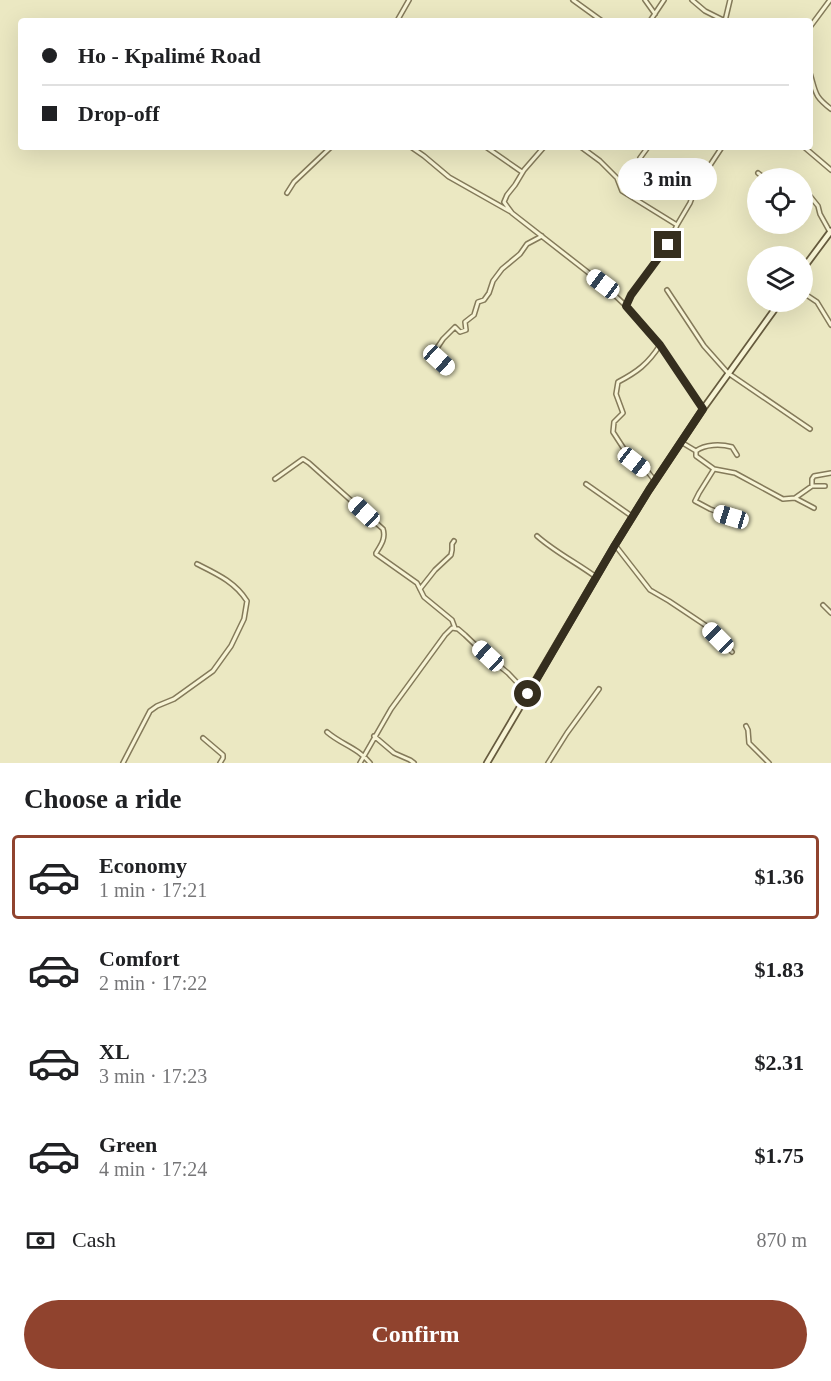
<!DOCTYPE html>
<meta charset="utf-8">
<style>
:root{--surface:#fff;--page:#f2f2f2;--text:#202124;--muted:#757577;--line:#e0e0e0;--accent:#90432e}
body{margin:0;font-family:"Times New Roman",serif;background:var(--page);color:var(--text);height:100vh;display:flex;flex-direction:column;font-size:22px;white-space:nowrap}
*{box-sizing:border-box;margin:0}
p{font-size:20px;color:var(--muted)}
.icon{flex:none;width:33px;height:33px;fill:none;stroke:currentColor;stroke-width:2;stroke-linecap:round;stroke-linejoin:round}
.map{position:relative;height:763px;overflow:hidden}
.side{display:flex;flex-direction:column;background:var(--surface);flex:1}
.side>*{flex:none}
.guide{position:absolute;left:18px;top:18px;width:795px;height:132px;border-radius:6px;box-shadow:0 6px 24px #0002;display:grid;align-content:center;height:132px;padding:0 24px;background:var(--surface)}
.controls{position:absolute;left:747px;top:168px;display:grid;gap:12px}
.controls a{display:grid;place-items:center;width:66px;height:66px;border-radius:50%;background:var(--surface);box-shadow:0 6px 24px #0002;font-size:30px}
.end{position:absolute;width:27px;height:27px;margin:-14px;border:8px solid #352e1e;background:#fff;box-shadow:0 0 0 3px #fff}
.from{border-radius:50%}
.bubble{position:absolute;height:42px;border-radius:21px;background:var(--surface);box-shadow:0 6px 24px #0002;font-size:20px;font-weight:800;line-height:42px;text-align:center}
.car{position:absolute;width:18px;height:36px;margin:-18px -9px;border-radius:8px;box-shadow:0 0 4px 2px #0007;background:linear-gradient(#fff 24%,#345 0 40%,#fff 0 76%,#345 0 86%,#fff 0)}
.guide b{display:flex;align-items:center;gap:21px;height:57px;font-size:22px}
.guide b+b{border-top:2px solid var(--line)}
.guide i{width:15px;height:15px;background:var(--text)}
ul{padding:0;list-style:none}
li{display:flex;align-items:center;gap:18px;height:84px;margin:0 12px 9px;padding:0 12px;border:3px solid transparent;border-radius:6px}
li div{flex:1}
li b{display:block;font-size:22px}
li em{font-style:normal;font-weight:800}
li.selected{border-color:var(--accent)}
li>.icon{width:54px;height:54px;stroke-width:1.5}
h2{padding:0 24px;font-size:27px;line-height:72px}
.pay{display:flex;align-items:center;gap:15px;height:66px;padding:0 24px;font-size:22px}
.pay p{margin-inline-start:auto}
.primary-button{display:flex;gap:12px;margin-top:auto;padding:12px 24px}
.primary-button a{flex:1;height:69px;border-radius:36px;background:var(--accent);color:#fff;font-size:24px;font-weight:800;line-height:69px;text-align:center}
.map>svg:first-child{display:block}
.lines{fill:none;stroke-linecap:round;stroke-linejoin:round}
.street-casing{stroke:#847a5a;stroke-width:6}
.secondary-casing{stroke:#665b3e;stroke-width:8}
.street{stroke:#f7f4d5;stroke-width:3}
.secondary{stroke:#f7f4d5;stroke-width:4.5}
.route{stroke:#352e1e;stroke-width:8}
</style>
<div class="map">
<svg width="831" height="763" viewBox="0 0 831 763">
<rect width="100%" height="100%" fill="#ebe8c2"/>
<g class="lines">
<defs>
<path id="street" d="M 573,0 L 602,21
M 645,0 L 655,14
M 692,0 L 705,11 L 725,21
M 397,21 L 409,0
M 650,21 L 664,0
M 725,21 L 730,0
M 810,27 L 830,0
M 810,73 C 816,93 814,96 831,109
M 411,147 L 424,156 L 449,177 L 511,212
M 486,147 L 522,172
M 544,147 L 524,170 L 515,185 L 507,195 L 504,202 L 512,213 L 603,284 L 626,306 L 660,345 L 703,409
M 581,147 L 600,161 L 617,178 L 622,191 L 677,225
M 804,147 L 831,170
M 640,158 L 648,147
M 758,173 L 764,178
M 802,186 L 818,206 L 820,214 L 830,232
M 287,193 L 294,182 L 331,147
M 667,290 L 704,346 L 728,373 L 810,429
M 802,292 L 817,302 L 831,325
M 626,306 L 631,295 L 668,245 L 677,225 L 690,203 L 693,195 L 703,176 L 722,147
M 449,370 L 439,360 L 435,351 L 443,339 L 455,327 L 460,332 L 466,330 L 465,322 L 474,315 L 478,302 L 484,300 L 489,293 L 493,281 L 502,269 L 520,254 L 527,244 L 542,236
M 681,442 L 696,451 L 696,456 L 714,469 L 735,473 L 783,499 L 795,498 L 814,508
M 696,451 C 705,444 721,444 732,447 L 737,455
M 714,469 L 699,493 L 695,501 L 710,509 L 737,519
M 275,479 L 303,459 L 309,463 L 383,529 C 386,538 381,545 376,553 L 376,554 L 417,583 L 424,597 L 452,620 L 455,628
M 655,481 L 648,472 L 634,462 L 626,452 L 613,432 L 614,422 L 623,413 L 616,394 L 618,382 C 637,372 648,364 660,345
M 586,484 L 633,517
M 812,486 L 812,479 L 814,476 L 831,473
M 795,498 L 812,486 L 825,486
M 537,536 C 555,552 577,563 596,577
M 615,545 L 650,590 L 669,601 L 705,625 L 732,652
M 420,589 L 435,570 L 451,555 L 452,550 L 452,544 L 454,541
M 823,605 L 831,613
M 746,726 L 748,730 L 749,743 L 769,763
M 327,732 C 342,745 357,747 370,763
M 374,736 L 394,753 L 410,760 L 414,763
M 203,738 L 223,755 L 223,758 L 220,763
M 123,763 L 150,711 L 157,706 L 174,699 L 213,671 L 231,646 L 244,619 L 247,601 C 235,582 217,574 197,564
M 360,763 L 391,709 L 445,635 L 452,628 L 458,629 L 465,635 L 487,656 L 508,673 L 527,693
M 548,763 L 567,733 L 599,689"/>
<path id="secondary" d="M 802,270 L 831,231
M 487,763 L 615,545 L 649,490 L 703,409 L 780,302"/>
</defs>
<use href="#street" class="street-casing"/>
<use href="#secondary" class="secondary-casing"/>
<use href="#street" class="street"/>
<use href="#secondary" class="secondary"/>
</g>
<g class="lines">
<path class="route" d="M 528,694 L 615,545 L 649,490 L 703,409 L 660,345 L 626,306 L 631,295 L 668,245"/>
</g>
</svg>
<div class="controls">
<a><svg class="icon" aria-label="locate" viewBox="0 0 24 24"><circle cx="12" cy="12" r="6"/><path d="M12 2v4M12 18v4M2 12h4M18 12h4"/></svg></a>
<a><svg class="icon" aria-label="layers" viewBox="0 0 24 24"><path d="M12 4l9 5-9 5-9-5zM3 14l9 5 9-5"/></svg></a>
</div>
<i class="end from" style="left:528px;top:694px"></i>
<i class="end" style="left:668px;top:245px"></i>
<div class="bubble" style="left:618px;top:158px;width:99px">3 min</div>
<i class="car" style="left:603px;top:284px;rotate:307deg"></i>
<i class="car" style="left:439px;top:360px;rotate:132deg"></i>
<i class="car" style="left:634px;top:462px;rotate:128deg"></i>
<i class="car" style="left:364px;top:512px;rotate:313deg"></i>
<i class="car" style="left:731px;top:517px;rotate:287deg"></i>
<i class="car" style="left:718px;top:638px;rotate:315deg"></i>
<i class="car" style="left:488px;top:656px;rotate:313deg"></i>
<div class="guide">
<b><i class="from"></i>Ho - Kpalimé Road</b>
<b><i></i>Drop-off</b>
</div>
</div>
<section class="side">
<h2>Choose a ride</h2>
<ul>
<li class="selected"><svg class="icon" aria-label="car" viewBox="0 0 24 24"><path d="M5 17H2v-5l4-1 3-4h7l3 4 3 1v5h-3M9 17h6M6 11h13"/><circle cx="7" cy="17" r="2"/><circle cx="17" cy="17" r="2"/></svg><div><b>Economy</b><p>1 min · 17:21</p></div><em>$1.36</em></li>
<li><svg class="icon" aria-label="car" viewBox="0 0 24 24"><path d="M5 17H2v-5l4-1 3-4h7l3 4 3 1v5h-3M9 17h6M6 11h13"/><circle cx="7" cy="17" r="2"/><circle cx="17" cy="17" r="2"/></svg><div><b>Comfort</b><p>2 min · 17:22</p></div><em>$1.83</em></li>
<li><svg class="icon" aria-label="car" viewBox="0 0 24 24"><path d="M5 17H2v-5l4-1 3-4h7l3 4 3 1v5h-3M9 17h6M6 11h13"/><circle cx="7" cy="17" r="2"/><circle cx="17" cy="17" r="2"/></svg><div><b>XL</b><p>3 min · 17:23</p></div><em>$2.31</em></li>
<li><svg class="icon" aria-label="car" viewBox="0 0 24 24"><path d="M5 17H2v-5l4-1 3-4h7l3 4 3 1v5h-3M9 17h6M6 11h13"/><circle cx="7" cy="17" r="2"/><circle cx="17" cy="17" r="2"/></svg><div><b>Green</b><p>4 min · 17:24</p></div><em>$1.75</em></li>
</ul>
<div class="pay"><svg class="icon" aria-label="cash" viewBox="0 0 24 24"><path d="M3 7h18v10H3z"/><circle cx="12" cy="12" r="2"/></svg>Cash<p>870 m</p></div>
<div class="primary-button"><a>Confirm</a></div>
</section>
